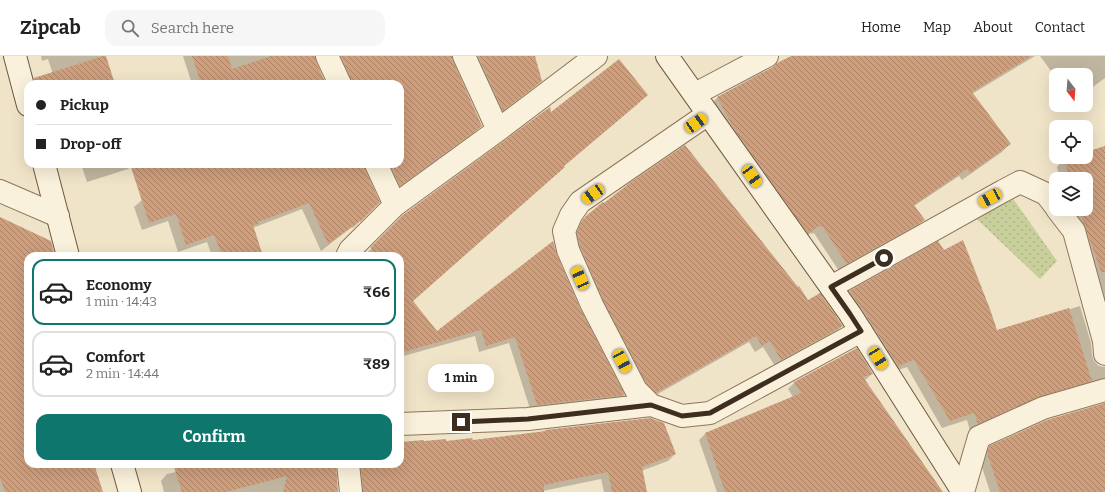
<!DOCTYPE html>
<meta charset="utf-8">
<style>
:root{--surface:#fff;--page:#f6f6f6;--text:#222;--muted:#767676;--line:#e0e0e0;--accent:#0f766e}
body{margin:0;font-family:Bitter,serif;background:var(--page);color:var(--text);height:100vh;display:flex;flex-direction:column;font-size:15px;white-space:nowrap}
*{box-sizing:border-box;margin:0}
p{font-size:13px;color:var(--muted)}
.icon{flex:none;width:22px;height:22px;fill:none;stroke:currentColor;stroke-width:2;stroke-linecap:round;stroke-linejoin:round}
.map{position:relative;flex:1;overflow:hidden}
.panel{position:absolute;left:24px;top:196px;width:380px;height:216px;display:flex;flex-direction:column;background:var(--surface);border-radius:12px;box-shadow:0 4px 16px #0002}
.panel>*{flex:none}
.top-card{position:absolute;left:24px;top:24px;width:380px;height:88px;border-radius:12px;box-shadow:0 4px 16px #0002;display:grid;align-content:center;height:88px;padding:0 12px;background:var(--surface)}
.needle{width:26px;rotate:163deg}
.fabs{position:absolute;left:1049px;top:12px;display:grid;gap:8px}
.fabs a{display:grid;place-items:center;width:44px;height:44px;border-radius:8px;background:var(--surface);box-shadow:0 4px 16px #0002;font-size:20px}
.end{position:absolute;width:18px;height:18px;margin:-9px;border:5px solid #3d2e20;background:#fff;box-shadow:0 0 0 2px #fff}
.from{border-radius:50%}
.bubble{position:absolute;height:28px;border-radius:12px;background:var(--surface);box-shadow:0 4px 16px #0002;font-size:13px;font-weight:700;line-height:28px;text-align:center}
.car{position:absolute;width:12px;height:24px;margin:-12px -6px;border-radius:5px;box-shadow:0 0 3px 1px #0007;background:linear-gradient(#f5c518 24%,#345 0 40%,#f5c518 0 76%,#345 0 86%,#f5c518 0)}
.top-card b{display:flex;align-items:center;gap:14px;height:38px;font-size:15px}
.top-card b+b{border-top:1px solid var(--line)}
.top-card i{width:10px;height:10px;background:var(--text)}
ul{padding:7px 0 0;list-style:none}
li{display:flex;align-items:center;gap:12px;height:66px;margin:0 8px 6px;padding:0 4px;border:2px solid var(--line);border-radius:12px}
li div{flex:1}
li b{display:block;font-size:15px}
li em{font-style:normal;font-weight:700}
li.active{border-color:var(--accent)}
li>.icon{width:36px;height:36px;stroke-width:1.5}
.cta{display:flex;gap:8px;margin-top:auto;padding:8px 12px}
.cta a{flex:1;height:46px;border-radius:12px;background:var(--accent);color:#fff;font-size:16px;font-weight:700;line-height:46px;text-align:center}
header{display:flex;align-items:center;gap:24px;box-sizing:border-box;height:56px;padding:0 20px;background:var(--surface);border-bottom:1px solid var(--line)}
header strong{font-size:19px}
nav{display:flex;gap:22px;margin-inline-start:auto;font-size:14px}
.search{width:280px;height:36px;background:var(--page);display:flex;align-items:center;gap:10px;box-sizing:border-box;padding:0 14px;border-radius:12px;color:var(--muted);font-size:15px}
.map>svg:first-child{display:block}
.park{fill:url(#park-dots)}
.shadow{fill:#0003}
.building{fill:url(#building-back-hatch)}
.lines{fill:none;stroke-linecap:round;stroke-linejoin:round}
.street-casing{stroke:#8d765c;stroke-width:24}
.secondary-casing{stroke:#6f573f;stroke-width:24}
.street{stroke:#faf1dc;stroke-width:22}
.secondary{stroke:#faf1dc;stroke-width:22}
.route{stroke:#3d2e20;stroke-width:5}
</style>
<header>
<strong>Zipcab</strong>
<div class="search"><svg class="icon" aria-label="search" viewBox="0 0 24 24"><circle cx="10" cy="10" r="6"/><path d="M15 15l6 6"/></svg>Search here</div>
<nav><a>Home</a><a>Map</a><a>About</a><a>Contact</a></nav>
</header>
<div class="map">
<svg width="1105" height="436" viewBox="0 0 1105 436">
<defs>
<pattern id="park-dots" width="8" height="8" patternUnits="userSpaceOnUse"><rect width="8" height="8" fill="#c9cf9b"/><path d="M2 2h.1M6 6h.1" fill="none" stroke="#aeb285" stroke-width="1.8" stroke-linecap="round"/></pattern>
<pattern id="building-back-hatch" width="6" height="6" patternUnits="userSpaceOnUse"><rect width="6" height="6" fill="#cf9f7d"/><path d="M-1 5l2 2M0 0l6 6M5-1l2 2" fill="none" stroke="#a98266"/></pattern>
</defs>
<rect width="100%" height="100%" fill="#f0e4c8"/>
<path class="park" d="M 1002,127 L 1057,205 L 1040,223 L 966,153 Z"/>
<path class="shadow" d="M 41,0 L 105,0 L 114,28 L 56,28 L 48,3 L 42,5 Z
M 183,0 L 314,0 L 325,28 L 192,28 Z
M 329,0 L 451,0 L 452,6 L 481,70 L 474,77 L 392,137 L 378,108 L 400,108 L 400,28 L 343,28 Z
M 466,0 L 534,0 L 541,25 L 533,32 L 495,61 Z
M 793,0 L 1035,0 L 972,38 L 1009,88 L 1002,96 L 962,124 L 959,120 L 914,150 L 923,164 L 916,172 L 839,215 L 814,177 L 812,178 L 811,177 L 800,184 L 710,49 L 717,42 L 773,12 Z
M 1040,0 L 1105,0 L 1105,22 L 1086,36 L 1086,19 L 1056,19 L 1056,22 Z
M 640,46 L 563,111 L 412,246 L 437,277 L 556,199 L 580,254 L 624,339 L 617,346 L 531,356 L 509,287 L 479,296 L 475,280 L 400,301 L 400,200 L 365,200 L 365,199 L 404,159 L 551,58 Z
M 1105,91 L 1105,276 L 1069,153 L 1086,153 L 1086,123 L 1060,123 L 1057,111 L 1064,103 L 1072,101 L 1086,101 L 1086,97 Z
M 81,108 L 133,108 L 128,113 L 87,126 Z
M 218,108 L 363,108 L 379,146 L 353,172 L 352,171 L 321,195 L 302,153 L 253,172 L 262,200 L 212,200 L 207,186 L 178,196 L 168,165 L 142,174 L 134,151 L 142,144 Z
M 586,161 L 808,245 L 842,270 L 835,277 L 775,310 L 763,291 L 755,296 L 749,286 L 649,343 L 571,184 L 579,168 Z
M 0,162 L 47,200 L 28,200 L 28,408 L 93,408 L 102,436 L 0,436 Z
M 850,236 L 997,275 L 1080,250 L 1091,287 L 1092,299 L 1094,305 L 1099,310 L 1105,311 L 1105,332 L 970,375 L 967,364 L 942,372 L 907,311 L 890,317 L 842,244 Z
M 872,318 L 864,325 L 942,436 L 717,436 L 699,384 L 706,377 L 793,341 L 788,333 L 795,326 Z
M 1105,348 L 1105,436 L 990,436 L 980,405 L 982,399 L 990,391 Z
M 472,385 L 675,398 L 668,405 L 641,415 L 646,436 L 604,436 L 601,423 L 543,435 L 543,436 L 388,436 L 385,408 L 400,408 L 400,387 Z
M 213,408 L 335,408 L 337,436 L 164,436 L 161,425 L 167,418 Z
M 352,408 L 371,408 L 365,436 L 357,436 Z"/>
<path class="building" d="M 103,0 L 106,0 L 115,28 L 35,28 L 34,22 Z
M 192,0 L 228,0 L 232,13 L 271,0 L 315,0 L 316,5 L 326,28 L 201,28 Z
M 341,0 L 452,0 L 453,5 L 482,70 L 400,130 L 390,108 L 400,108 L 400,28 L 352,28 L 351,23 Z
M 478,0 L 535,0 L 542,25 L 503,55 Z
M 791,0 L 1031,0 L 972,36 L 1011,88 L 970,117 L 967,113 L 914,149 L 925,164 L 847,208 L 822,170 L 820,171 L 819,170 L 808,178 L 734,73 L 717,41 L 773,11 L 777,7 Z
M 619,3 L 648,39 L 564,110 L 565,111 L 413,245 L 437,275 L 553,185 L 557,199 L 581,254 L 625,339 L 537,349 L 515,281 L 486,290 L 481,274 L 400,297 L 400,200 L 374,200 L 371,191 L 403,159 L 550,51 L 551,56 Z
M 685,89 L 798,231 L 799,230 L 808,244 L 820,237 L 843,270 L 781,304 L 770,285 L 762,290 L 756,280 L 656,337 L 646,327 L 603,244 L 580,190 L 577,176 L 582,165 L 586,160 L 603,146 L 604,147 L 631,126 Z
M 1105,90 L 1105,216 L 1101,216 L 1079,153 L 1086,153 L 1086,123 L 1070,123 L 1064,103 L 1069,101 L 1086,101 L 1086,96 Z
M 130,108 L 364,108 L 365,113 L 380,146 L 360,166 L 360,165 L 328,188 L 309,147 L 258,166 L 258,168 L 253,169 L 263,200 L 222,200 L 214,179 L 186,189 L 176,158 L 149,167 Z
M 0,161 L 51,185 L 55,200 L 28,200 L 28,408 L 94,408 L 103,436 L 5,436 L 0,422 Z
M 963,184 L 990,253 L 997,274 L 1069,252 L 1092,325 L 1038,341 L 978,368 L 974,357 L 950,365 L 914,304 L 898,310 L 861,251 L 849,235 L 938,185 L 944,194 Z
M 857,292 L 873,318 L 863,321 L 943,436 L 725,436 L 705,377 L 801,337 L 794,326 Z
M 1105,347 L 1105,436 L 1000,436 L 987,397 L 989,390 L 1047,364 Z
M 650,362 L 664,367 L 676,398 L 642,411 L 647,436 L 612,436 L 608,416 L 544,429 L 544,436 L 363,436 L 361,408 L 400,408 L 400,386 L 424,384 L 424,385 L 446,383 L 446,385 L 472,382 L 473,384 L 545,375 L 545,374 Z
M 173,408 L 336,408 L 338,436 L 283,436 L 287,420 L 226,436 L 182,436 Z"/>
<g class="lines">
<defs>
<path id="street" d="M 327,0 L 340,28
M 464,0 L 498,74
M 695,38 L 767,0
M 708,58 L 580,146 L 571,159 L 564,175 L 568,194 L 592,249 L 636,334 L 651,349 L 682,360 L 710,357 L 861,275
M 376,108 L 395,149
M 0,135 L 58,160
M 1057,153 L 1074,175 L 1104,285 L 1105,298
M 347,200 L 350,194 L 395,149 L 498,74 L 596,0
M 831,231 L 1003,135 L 1020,126 L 1046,138 L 1056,151
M 400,368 L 528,363 L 651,349
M 348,408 L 351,436
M 963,436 L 979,381 L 1043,352 L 1105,334"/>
<path id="secondary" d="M 15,0 L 28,49
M 667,0 L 850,258 L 963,436
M 44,108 L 68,200
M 122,408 L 130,436"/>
</defs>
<use href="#street" class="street-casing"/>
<use href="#secondary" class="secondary-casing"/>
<use href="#street" class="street"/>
<use href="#secondary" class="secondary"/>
</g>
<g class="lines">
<path class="route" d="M 461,366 L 528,363 L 651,349 L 682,360 L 710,357 L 861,275 L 850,258 L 831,231 L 884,202"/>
</g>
</svg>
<div class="fabs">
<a><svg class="needle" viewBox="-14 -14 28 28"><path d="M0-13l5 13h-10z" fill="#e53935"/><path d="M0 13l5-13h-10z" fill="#767676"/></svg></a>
<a><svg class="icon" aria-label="locate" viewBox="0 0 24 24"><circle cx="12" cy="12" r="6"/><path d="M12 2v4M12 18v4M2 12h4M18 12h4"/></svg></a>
<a><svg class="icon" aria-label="layers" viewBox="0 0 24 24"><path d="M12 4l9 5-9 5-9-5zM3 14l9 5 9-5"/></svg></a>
</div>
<i class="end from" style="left:884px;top:202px"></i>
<i class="end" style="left:461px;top:366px"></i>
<div class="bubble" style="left:428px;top:308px;width:66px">1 min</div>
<i class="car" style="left:696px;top:67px;rotate:55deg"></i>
<i class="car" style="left:752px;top:120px;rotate:144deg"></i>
<i class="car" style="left:593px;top:138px;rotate:235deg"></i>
<i class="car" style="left:990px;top:142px;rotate:241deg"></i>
<i class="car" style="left:580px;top:222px;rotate:336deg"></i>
<i class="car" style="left:878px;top:302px;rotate:148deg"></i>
<i class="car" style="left:622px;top:305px;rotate:152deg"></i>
<div class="top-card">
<b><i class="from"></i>Pickup</b>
<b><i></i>Drop-off</b>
</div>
<section class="panel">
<ul>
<li class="active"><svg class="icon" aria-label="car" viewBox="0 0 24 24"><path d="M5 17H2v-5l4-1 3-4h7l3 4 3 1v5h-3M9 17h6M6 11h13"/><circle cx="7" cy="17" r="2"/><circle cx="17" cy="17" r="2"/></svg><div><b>Economy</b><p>1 min · 14:43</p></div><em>₹66</em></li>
<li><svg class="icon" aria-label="car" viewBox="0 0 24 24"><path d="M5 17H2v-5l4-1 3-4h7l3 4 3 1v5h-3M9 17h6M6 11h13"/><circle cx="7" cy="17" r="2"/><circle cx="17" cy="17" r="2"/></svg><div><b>Comfort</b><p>2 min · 14:44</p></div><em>₹89</em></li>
</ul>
<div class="cta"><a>Confirm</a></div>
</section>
</div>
